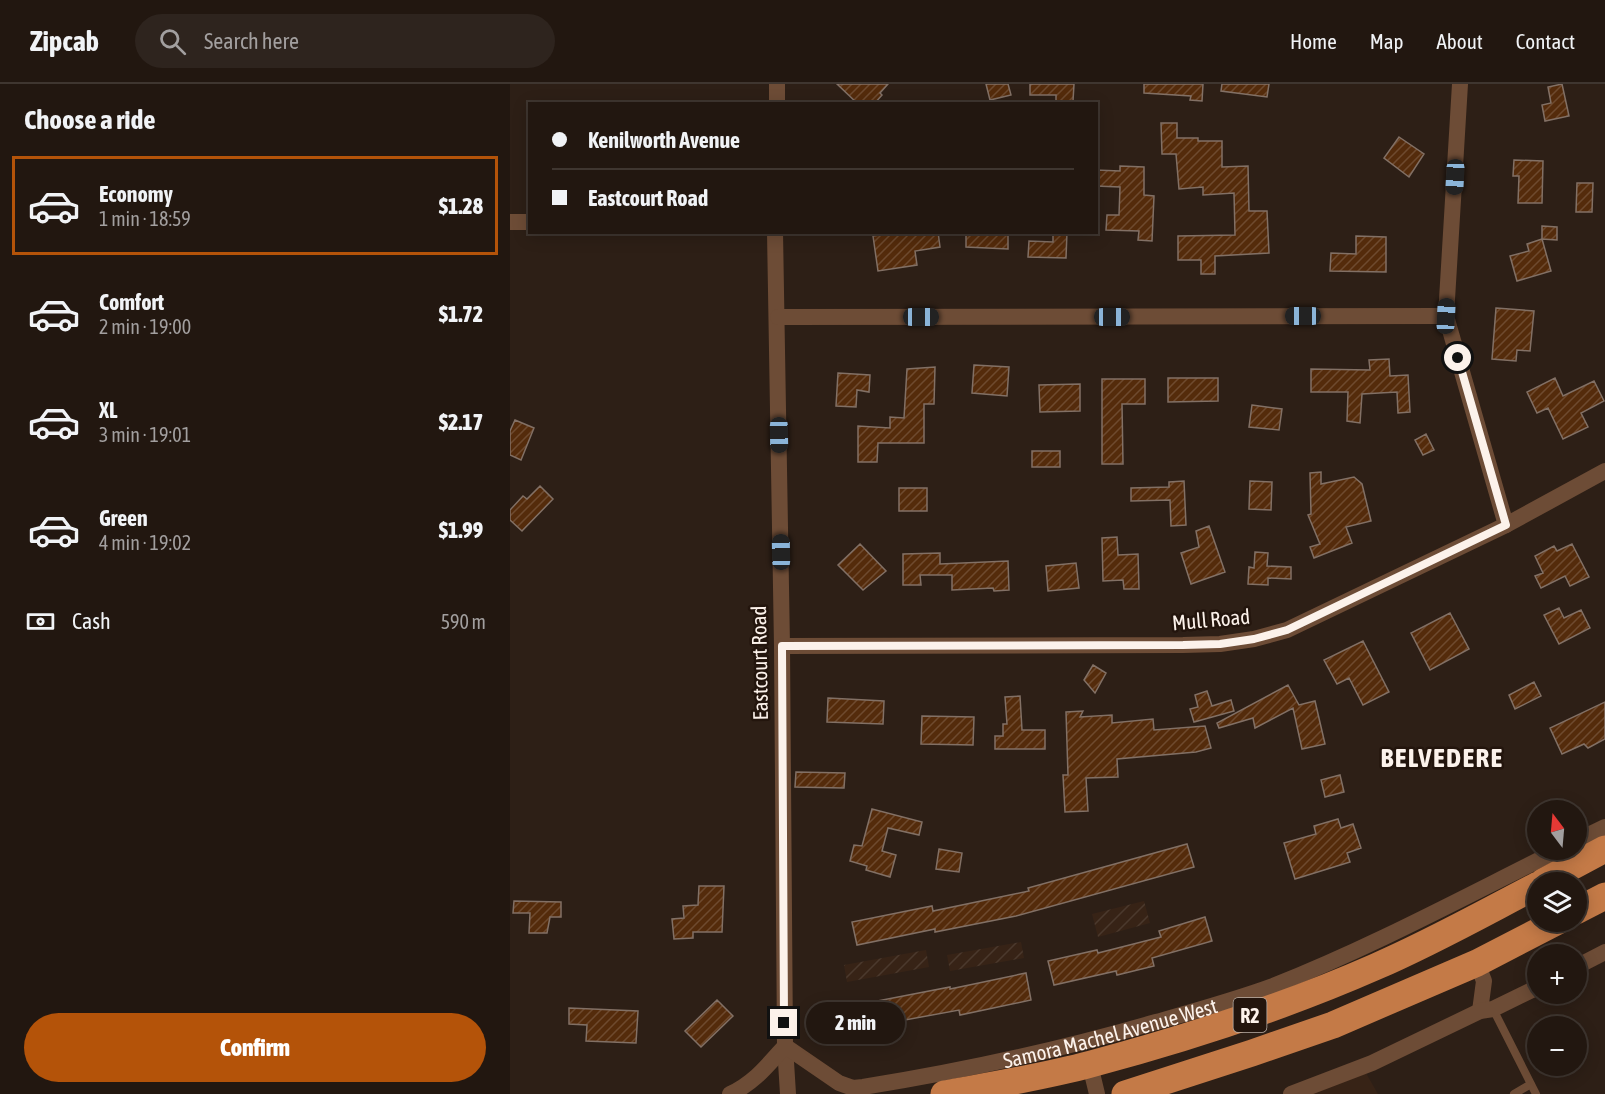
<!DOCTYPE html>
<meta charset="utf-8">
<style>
:root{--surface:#221710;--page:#2e241e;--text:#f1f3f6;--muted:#a29f9f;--line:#3f3630;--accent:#b45309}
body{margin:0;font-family:"Asap Condensed",sans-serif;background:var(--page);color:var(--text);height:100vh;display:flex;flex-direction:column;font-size:22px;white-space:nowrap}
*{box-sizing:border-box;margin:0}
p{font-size:20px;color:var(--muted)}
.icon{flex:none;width:33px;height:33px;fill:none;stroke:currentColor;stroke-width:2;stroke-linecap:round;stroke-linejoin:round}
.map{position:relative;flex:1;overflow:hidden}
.details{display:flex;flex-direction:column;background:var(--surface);width:510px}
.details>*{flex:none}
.guide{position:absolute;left:18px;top:18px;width:570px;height:132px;border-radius:0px;box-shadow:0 3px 15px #0003,0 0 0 2px var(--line);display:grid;align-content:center;height:132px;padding:0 24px;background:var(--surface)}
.needle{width:39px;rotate:344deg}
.controls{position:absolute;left:1017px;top:716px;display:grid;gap:12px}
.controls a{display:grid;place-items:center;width:60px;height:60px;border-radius:50%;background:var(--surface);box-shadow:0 3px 15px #0003,0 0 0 2px var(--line);font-size:30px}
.end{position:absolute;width:27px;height:27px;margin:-14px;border:8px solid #fcf2eb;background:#111;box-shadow:0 0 0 3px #111}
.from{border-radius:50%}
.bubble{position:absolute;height:42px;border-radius:21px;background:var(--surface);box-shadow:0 3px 15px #0003,0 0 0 2px var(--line);font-size:20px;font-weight:800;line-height:42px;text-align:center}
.car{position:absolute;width:18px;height:36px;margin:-18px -9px;border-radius:8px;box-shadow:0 0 4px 2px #0007;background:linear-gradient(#222 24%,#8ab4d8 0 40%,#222 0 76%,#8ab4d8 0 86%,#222 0)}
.guide b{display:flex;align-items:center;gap:21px;height:57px;font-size:22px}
.guide b+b{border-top:2px solid var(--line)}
.guide i{width:15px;height:15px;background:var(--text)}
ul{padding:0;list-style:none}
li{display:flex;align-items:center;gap:18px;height:99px;margin:0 12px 9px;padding:0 12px;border:3px solid transparent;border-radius:0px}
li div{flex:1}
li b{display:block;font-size:22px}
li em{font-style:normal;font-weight:800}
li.on{border-color:var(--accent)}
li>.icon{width:54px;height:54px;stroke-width:1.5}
h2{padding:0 24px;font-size:27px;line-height:72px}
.pay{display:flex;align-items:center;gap:15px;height:66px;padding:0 24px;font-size:22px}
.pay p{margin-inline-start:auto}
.primary-button{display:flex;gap:12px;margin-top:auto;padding:12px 24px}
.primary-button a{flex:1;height:69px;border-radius:36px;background:var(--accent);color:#fff;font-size:24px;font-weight:800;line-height:69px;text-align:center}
header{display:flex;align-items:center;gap:36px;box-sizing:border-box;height:84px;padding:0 30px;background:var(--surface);border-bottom:2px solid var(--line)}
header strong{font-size:28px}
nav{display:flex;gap:33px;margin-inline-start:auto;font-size:21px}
.search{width:420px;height:54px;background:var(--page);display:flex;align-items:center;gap:15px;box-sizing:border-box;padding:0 21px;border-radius:33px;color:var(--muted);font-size:22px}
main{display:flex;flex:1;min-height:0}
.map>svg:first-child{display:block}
.built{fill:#372316}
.industrial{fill:url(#industrial-furrows)}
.building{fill:url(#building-hatch);stroke:#827065;stroke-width:1.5}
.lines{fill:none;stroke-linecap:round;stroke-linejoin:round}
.service{stroke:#6d4c36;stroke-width:8}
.minor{stroke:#6d4c36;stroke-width:16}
.trunk{stroke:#c47a47;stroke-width:27}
.route{stroke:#fcf2eb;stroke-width:8}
.labels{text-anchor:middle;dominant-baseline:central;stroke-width:5;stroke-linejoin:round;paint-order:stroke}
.shield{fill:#23150d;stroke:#bbb0a8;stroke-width:1.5}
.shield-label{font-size:20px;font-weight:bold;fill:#fcf2eb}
.street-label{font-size:21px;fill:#fcf2eb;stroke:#23150d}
.district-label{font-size:27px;font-weight:bold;letter-spacing:1.5px;fill:#fcf2eb;stroke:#23150d}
</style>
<header>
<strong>Zipcab</strong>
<div class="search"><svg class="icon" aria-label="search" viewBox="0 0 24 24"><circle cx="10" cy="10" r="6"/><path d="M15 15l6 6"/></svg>Search here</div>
<nav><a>Home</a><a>Map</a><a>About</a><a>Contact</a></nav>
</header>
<main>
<section class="details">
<h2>Choose a ride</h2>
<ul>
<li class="on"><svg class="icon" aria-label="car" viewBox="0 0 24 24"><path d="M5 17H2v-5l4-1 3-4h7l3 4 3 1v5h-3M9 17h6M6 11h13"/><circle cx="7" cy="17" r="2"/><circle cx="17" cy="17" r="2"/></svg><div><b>Economy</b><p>1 min · 18:59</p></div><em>$1.28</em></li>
<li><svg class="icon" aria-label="car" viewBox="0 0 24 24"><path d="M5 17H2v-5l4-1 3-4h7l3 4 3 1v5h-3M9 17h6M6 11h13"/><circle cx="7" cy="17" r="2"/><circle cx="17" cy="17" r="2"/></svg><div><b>Comfort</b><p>2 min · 19:00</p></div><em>$1.72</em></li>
<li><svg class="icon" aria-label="car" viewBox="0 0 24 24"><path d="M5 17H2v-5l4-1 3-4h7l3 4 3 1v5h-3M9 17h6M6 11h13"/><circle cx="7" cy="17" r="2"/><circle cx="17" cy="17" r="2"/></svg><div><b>XL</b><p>3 min · 19:01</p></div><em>$2.17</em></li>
<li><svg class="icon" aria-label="car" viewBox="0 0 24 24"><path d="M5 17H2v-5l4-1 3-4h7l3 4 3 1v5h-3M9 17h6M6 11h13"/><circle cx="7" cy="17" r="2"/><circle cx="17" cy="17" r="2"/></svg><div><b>Green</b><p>4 min · 19:02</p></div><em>$1.99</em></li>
</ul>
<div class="pay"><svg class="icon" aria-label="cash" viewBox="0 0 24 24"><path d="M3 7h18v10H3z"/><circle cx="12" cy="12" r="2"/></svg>Cash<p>590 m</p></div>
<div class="primary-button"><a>Confirm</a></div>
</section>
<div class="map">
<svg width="1095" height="1010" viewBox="0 0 1095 1010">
<defs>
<pattern id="industrial-furrows" width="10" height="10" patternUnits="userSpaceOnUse" patternTransform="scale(1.5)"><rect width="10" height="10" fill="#372316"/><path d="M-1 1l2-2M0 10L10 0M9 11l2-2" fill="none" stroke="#4b392d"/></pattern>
<pattern id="building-hatch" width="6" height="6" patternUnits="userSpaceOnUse" patternTransform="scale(1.5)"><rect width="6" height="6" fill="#542b0b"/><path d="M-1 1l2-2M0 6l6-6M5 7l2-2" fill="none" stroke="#6e4a2f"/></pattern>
</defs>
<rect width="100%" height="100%" fill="#2d1f16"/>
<path class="built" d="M 856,989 L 868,1010 L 793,1010 Z"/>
<path class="industrial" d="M 634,817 L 640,839 L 588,853 L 582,830 Z
M 511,858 L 514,874 L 440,887 L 437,871 Z
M 416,866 L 419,883 L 337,898 L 334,881 Z"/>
<path class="building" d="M 327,0 L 378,0 L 370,9 L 372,11 L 364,20 L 348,20 Z
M 476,0 L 498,0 L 501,11 L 480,16 Z
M 520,0 L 564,0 L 563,17 L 546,17 L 546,11 L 520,11 Z
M 634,0 L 693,0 L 692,17 L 680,16 L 681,12 L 634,9 Z
M 712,0 L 759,0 L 757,13 L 711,7 Z
M 1052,0 L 1059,32 L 1035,37 L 1032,21 L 1041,19 L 1038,3 Z
M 651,39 L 667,39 L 667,54 L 688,54 L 688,57 L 712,57 L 712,83 L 738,82 L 739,127 L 757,127 L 759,169 L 705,172 L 705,190 L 691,190 L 691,176 L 668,176 L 668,152 L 725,151 L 724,109 L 693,111 L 693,103 L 669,105 L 666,70 L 652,70 Z
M 889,53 L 914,70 L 899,93 L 874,74 Z
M 1004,76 L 1033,77 L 1032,119 L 1008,119 L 1009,92 L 1003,92 Z
M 610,82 L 634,83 L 634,111 L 644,112 L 642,157 L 628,156 L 629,147 L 596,146 L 597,131 L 609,131 L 610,103 L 586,102 L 586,86 L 610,87 Z
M 1067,99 L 1083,99 L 1082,128 L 1066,128 Z
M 1032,142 L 1047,143 L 1047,156 L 1032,155 Z
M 389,148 L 428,148 L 430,163 L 405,167 L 407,181 L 368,187 L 363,152 Z
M 456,148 L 498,148 L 498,165 L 456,163 Z
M 543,148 L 557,148 L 556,174 L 518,173 L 519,157 L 543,158 Z
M 846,152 L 876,153 L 876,188 L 820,187 L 821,169 L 846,170 Z
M 1032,155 L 1041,187 L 1007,197 L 1000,172 L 1019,167 L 1017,160 Z
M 986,224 L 1024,227 L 1020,267 L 1007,266 L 1006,277 L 982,275 Z
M 879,275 L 880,292 L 898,291 L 900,328 L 888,329 L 887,308 L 852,310 L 850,339 L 837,337 L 838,308 L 801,308 L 801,285 L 860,286 L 859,276 Z
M 464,281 L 499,283 L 497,312 L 462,309 Z
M 425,283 L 424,320 L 414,320 L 414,359 L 368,359 L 367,378 L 348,378 L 348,342 L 380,344 L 380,333 L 394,334 L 397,285 Z
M 328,289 L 360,291 L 359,308 L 347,306 L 346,323 L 326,322 Z
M 658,294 L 708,294 L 708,317 L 658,318 Z
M 1045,294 L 1053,312 L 1084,297 L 1094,317 L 1071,329 L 1078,343 L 1053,355 L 1038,324 L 1027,329 L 1017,308 Z
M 592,295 L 635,295 L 635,320 L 612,320 L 613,380 L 592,380 Z
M 570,300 L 570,327 L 530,328 L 529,301 Z
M 742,321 L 772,325 L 769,346 L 739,343 Z
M 5,336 L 24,344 L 11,376 L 0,371 L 0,347 Z
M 916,350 L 924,366 L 913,371 L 905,356 Z
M 522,367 L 550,367 L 550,383 L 522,383 Z
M 811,388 L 811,400 L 844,393 L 852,400 L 861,437 L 836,443 L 842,459 L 804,474 L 800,463 L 810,460 L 798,431 L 801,430 L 800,389 Z
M 674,397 L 676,441 L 661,442 L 660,416 L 621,417 L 621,404 L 659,403 L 659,398 Z
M 740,397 L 762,398 L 761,426 L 739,425 Z
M 30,402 L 43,415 L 12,447 L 0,436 L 0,426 L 13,412 L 17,415 Z
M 389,404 L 417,404 L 417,427 L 389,427 Z
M 699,442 L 715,488 L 681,500 L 671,469 L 689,463 L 686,447 Z
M 607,453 L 608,471 L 628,470 L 629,505 L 614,505 L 613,496 L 593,497 L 592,454 Z
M 350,460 L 376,487 L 353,506 L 328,481 Z
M 1062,460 L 1079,493 L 1060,502 L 1055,492 L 1031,504 L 1025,492 L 1033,489 L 1025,472 L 1044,462 L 1047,467 Z
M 745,468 L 758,469 L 757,482 L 781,483 L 781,495 L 758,494 L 758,501 L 738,500 L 739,483 L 744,484 Z
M 430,469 L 430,480 L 498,477 L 499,506 L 484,507 L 483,504 L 442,506 L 442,491 L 410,491 L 411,501 L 393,501 L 393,470 Z
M 566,479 L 569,504 L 538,507 L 536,482 Z
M 1049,524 L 1054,534 L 1071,526 L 1080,544 L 1049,560 L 1034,531 Z
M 940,529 L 959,565 L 920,586 L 901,549 Z
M 853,557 L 879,608 L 853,621 L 839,594 L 827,600 L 814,576 Z
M 583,581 L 596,589 L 585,609 L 574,596 Z
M 1024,598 L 1031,612 L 1005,625 L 999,611 Z
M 778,601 L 789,621 L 805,617 L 815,660 L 792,665 L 783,624 L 745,644 L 743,634 L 709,644 L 707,639 Z
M 697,607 L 702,622 L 721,616 L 724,627 L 684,638 L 680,625 L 688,623 L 685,611 Z
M 510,612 L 512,646 L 535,646 L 535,665 L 485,665 L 485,652 L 493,652 L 493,640 L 497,640 L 495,613 Z
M 318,614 L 374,617 L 373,640 L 317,638 Z
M 1095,618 L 1095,655 L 1078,664 L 1074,660 L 1052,670 L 1040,644 Z
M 573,627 L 570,633 L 602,631 L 602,639 L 643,635 L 644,646 L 695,642 L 701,664 L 686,668 L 607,675 L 608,693 L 576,694 L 578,727 L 555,728 L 553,691 L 558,691 L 556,628 Z
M 412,632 L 464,633 L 463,661 L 411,660 Z
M 286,688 L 335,689 L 334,704 L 285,703 Z
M 830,691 L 834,708 L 815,713 L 811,696 Z
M 362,725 L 412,738 L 409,751 L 378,744 L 372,767 L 386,771 L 380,793 L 356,786 L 357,782 L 340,777 L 344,761 L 352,762 Z
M 828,735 L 831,744 L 843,740 L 851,764 L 837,769 L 840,778 L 785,795 L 774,759 L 806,750 L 804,742 Z
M 677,760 L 684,783 L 506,832 L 425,848 L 425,845 L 347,861 L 342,838 L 422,822 L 423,827 L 519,807 L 518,804 Z
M 429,765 L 452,769 L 449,788 L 426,785 Z
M 189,802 L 214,802 L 212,848 L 183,848 L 183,854 L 164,855 L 162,835 L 174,834 L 173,822 L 188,821 Z
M 4,817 L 51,818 L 51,833 L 40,833 L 37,849 L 19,849 L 20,829 L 3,829 Z
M 695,833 L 702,857 L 642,874 L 644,882 L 607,891 L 606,887 L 544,901 L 538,877 L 587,866 L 588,869 L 651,853 L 649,847 Z
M 516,889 L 521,916 L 450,931 L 449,926 L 341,946 L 336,923 L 440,903 L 440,905 Z
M 207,916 L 223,932 L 191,963 L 175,947 Z
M 59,924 L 128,927 L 126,959 L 76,957 L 77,941 L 59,940 Z"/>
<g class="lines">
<path class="service" d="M 983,925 L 1026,1010
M 1004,1010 L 1021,1000"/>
<g class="minor">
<path d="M 950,0 L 936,232 L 996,441"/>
<path d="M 267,20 L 267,0"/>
<path d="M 0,138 L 20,138"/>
<path d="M 265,148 L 272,562 L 275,962 L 278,1010"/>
<path d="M 268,233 L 936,232"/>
<path d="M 272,562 L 673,561 L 710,560 L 744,555 L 777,546 L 996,441 L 1095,387"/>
<path d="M 1066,757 L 1095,743"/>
<path d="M 967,879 L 974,897 L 970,927"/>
<path d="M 1066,883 L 1095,868"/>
<path d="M 580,981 L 587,1010"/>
<path id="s1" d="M 220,1010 C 244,999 257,982 275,962 L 329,999 L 343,1004 L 353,1003 C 453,987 549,966 646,938 C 685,927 725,916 763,902 C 862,863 956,812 1051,765"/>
<path d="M 781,1010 L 862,979 L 970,927 L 983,925 L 1028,903"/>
</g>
<path class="trunk" d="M 1033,798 L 1095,765
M 1066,827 L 1095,812
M 434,1010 C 483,1001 533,993 581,980 C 678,954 774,923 865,883 C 921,859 974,829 1028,801
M 615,1010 L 742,969 L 823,941 L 967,879 L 1048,837"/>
</g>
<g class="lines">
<path class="route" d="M 274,939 L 272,562 L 673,561 L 710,560 L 744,555 L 777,546 L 996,441 L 948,274"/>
</g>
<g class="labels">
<rect class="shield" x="723.5" y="914" width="33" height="34" rx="4.5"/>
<g class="shield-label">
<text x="740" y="931">R2</text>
</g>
<g class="street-label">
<text transform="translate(701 535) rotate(-5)">Mull Road</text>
<text transform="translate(249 579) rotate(-91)">Eastcourt Road</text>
<text stroke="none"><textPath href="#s1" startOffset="417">Samora Machel Avenue West</textPath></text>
</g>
<g class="district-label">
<text x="932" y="673">BELVEDERE</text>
</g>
</g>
</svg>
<div class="controls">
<a><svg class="needle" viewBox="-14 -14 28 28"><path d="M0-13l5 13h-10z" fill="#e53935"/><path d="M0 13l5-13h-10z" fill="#a29f9f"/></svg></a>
<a><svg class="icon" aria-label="layers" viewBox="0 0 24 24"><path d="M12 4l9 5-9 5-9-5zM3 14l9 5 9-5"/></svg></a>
<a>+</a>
<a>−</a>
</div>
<i class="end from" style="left:948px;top:274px"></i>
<i class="end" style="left:274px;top:939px"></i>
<div class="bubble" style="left:296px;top:918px;width:99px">2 min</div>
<i class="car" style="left:945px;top:93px;rotate:183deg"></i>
<i class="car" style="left:793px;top:232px;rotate:270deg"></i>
<i class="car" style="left:936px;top:232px;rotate:3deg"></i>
<i class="car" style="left:411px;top:233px;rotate:90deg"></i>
<i class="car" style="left:602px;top:233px;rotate:90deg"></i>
<i class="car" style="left:269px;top:351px;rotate:179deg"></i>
<i class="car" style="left:271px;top:468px;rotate:359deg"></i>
<div class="guide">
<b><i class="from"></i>Kenilworth Avenue</b>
<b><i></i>Eastcourt Road</b>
</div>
</div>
</main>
